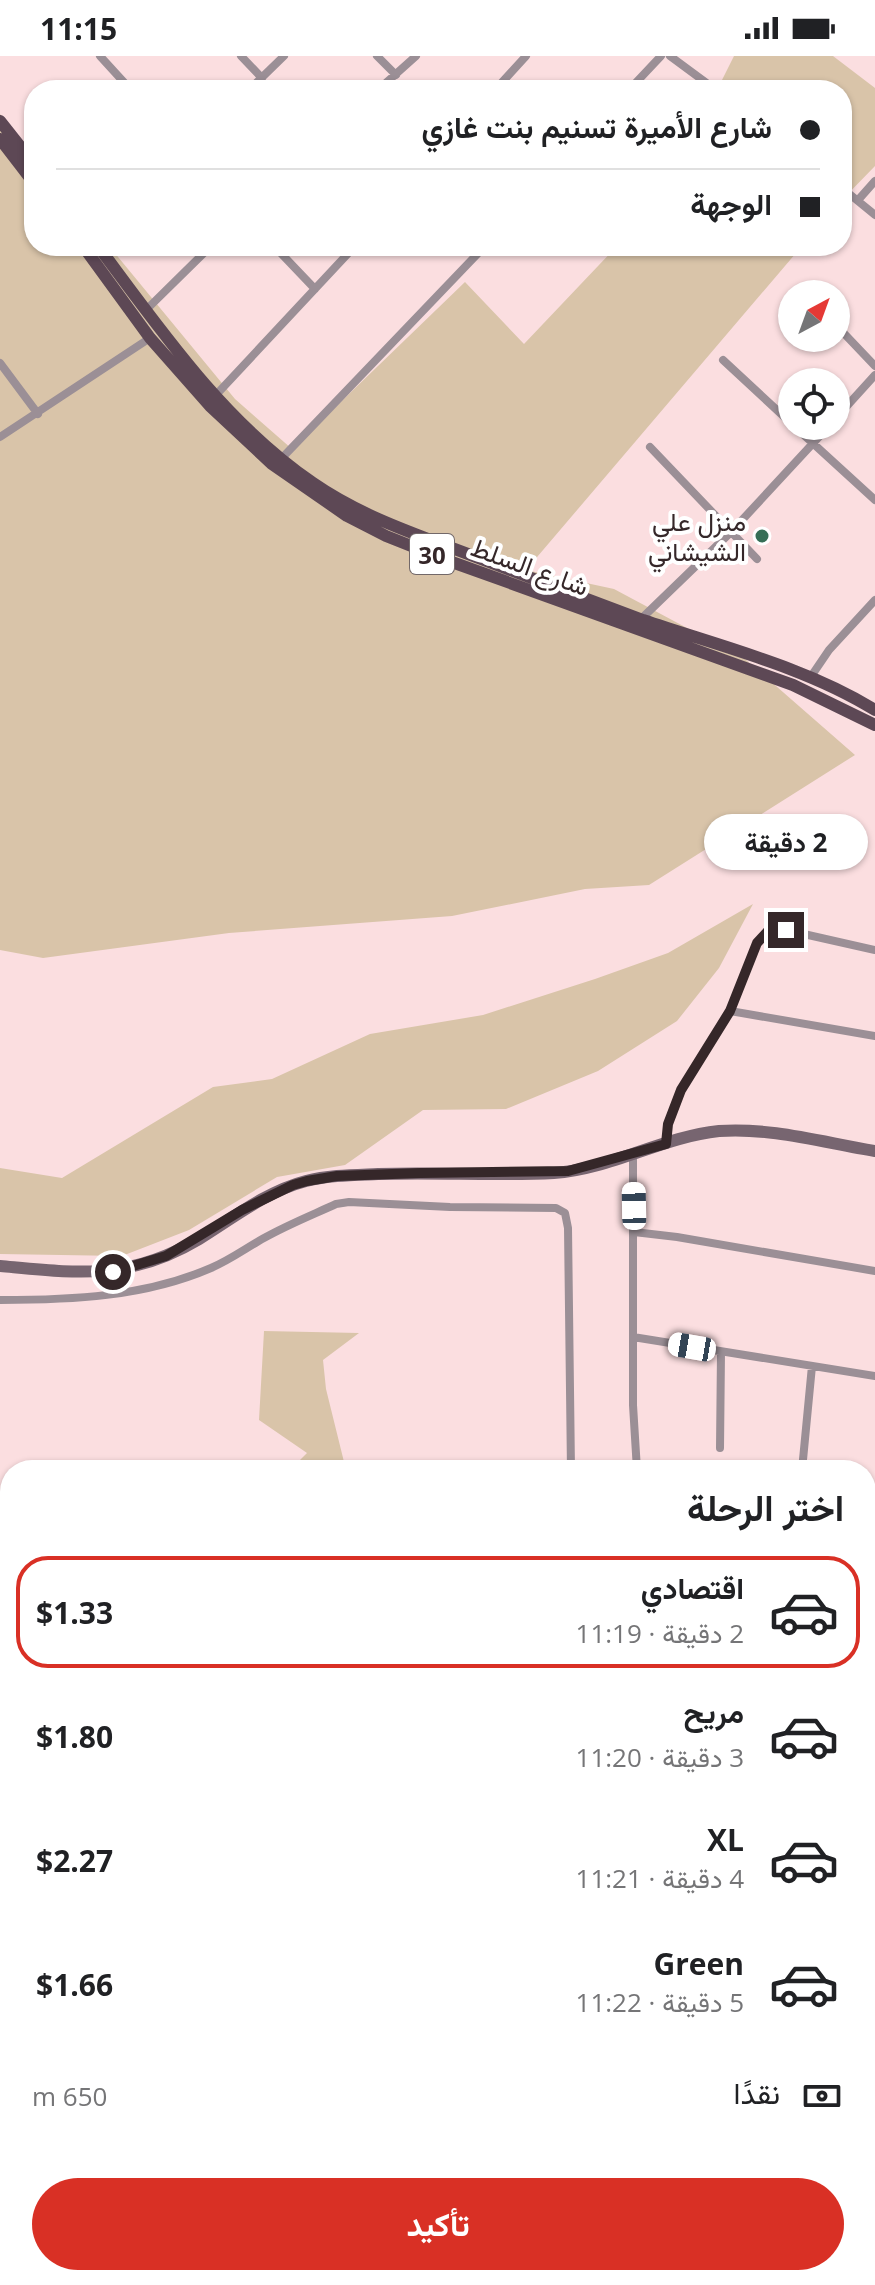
<!DOCTYPE html>
<html lang="ar">
<meta charset="utf-8">
<style>
:root{--surface:#fff;--page:#f6f6f6;--text:#202124;--muted:#757577;--line:#e0e0e0;--accent:#d93025}
body{margin:0;font-family:"Open Sans",Vazirmatn,sans-serif;background:var(--page);color:var(--text);direction:rtl;height:100vh;display:flex;flex-direction:column;font-size:30px;white-space:nowrap}
*{box-sizing:border-box;margin:0}
p{font-size:26px;color:var(--muted)}
.icon{flex:none;width:44px;height:44px;fill:none;stroke:currentColor;stroke-width:2;stroke-linecap:round;stroke-linejoin:round}
.map{position:relative;flex:1;overflow:hidden;direction:ltr}
.side{position:absolute;left:0px;top:1404px;width:876px;height:826px;display:flex;flex-direction:column;background:var(--surface);border-radius:32px 32px 0 0;box-shadow:0 2px 6px #0004;direction:rtl}
.side>*{flex:none}
.guide{position:absolute;left:24px;top:24px;width:828px;height:176px;border-radius:32px;box-shadow:0 2px 6px #0004;direction:rtl;display:grid;align-content:center;height:176px;padding:0 32px;background:var(--surface)}
.needle{width:52px;rotate:41deg}
.controls{position:absolute;left:778px;top:224px;display:grid;gap:16px}
.controls a{display:grid;place-items:center;width:72px;height:72px;border-radius:50%;background:var(--surface);box-shadow:0 2px 6px #0004;font-size:40px}
.end{position:absolute;width:36px;height:36px;margin:-18px;border:10px solid #352729;background:#fff;box-shadow:0 0 0 4px #fff}
.from{border-radius:50%}
.bubble{position:absolute;height:56px;border-radius:28px;background:var(--surface);box-shadow:0 2px 6px #0004;font-size:26px;font-weight:700;line-height:56px;text-align:center;direction:rtl}
.car{position:absolute;width:24px;height:48px;margin:-24px -12px;border-radius:10px;box-shadow:0 0 6px 2px #0007;background:linear-gradient(#fff 24%,#345 0 40%,#fff 0 76%,#345 0 86%,#fff 0)}
.guide b{display:flex;align-items:center;gap:28px;height:76px;font-size:30px}
.guide b+b{border-top:2px solid var(--line)}
.guide i{width:20px;height:20px;background:var(--text)}
ul{padding:0;list-style:none}
li{display:flex;align-items:center;gap:24px;height:112px;margin:0 16px 12px;padding:0 16px;border:4px solid transparent;border-radius:32px}
li div{flex:1}
li b{display:block;font-size:30px}
li em{font-style:normal;font-weight:700}
li.current{border-color:var(--accent)}
li>.icon{width:72px;height:72px;stroke-width:1.5}
h2{padding:0 32px;font-size:36px;line-height:96px}
.pay{display:flex;align-items:center;gap:20px;height:88px;padding:0 32px;font-size:30px}
.pay p{margin-inline-start:auto}
.button{display:flex;gap:16px;margin-top:auto;padding:16px 32px}
.button a{flex:1;height:92px;border-radius:48px;background:var(--accent);color:#fff;font-size:32px;font-weight:700;line-height:92px;text-align:center}
.status{display:flex;justify-content:space-between;align-items:center;height:56px;padding:0 40px;background:var(--surface);direction:ltr}
.status svg{height:22px;fill:currentColor}
.map>svg:first-child{display:block}
.green{fill:#d9c4a9}
.lines{fill:none;stroke-linecap:round;stroke-linejoin:round}
.street{stroke:#9b8f96;stroke-width:8}
.secondary{stroke:#776570;stroke-width:12}
.primary{stroke:#5d4855;stroke-width:12}
.route{stroke:#352729;stroke-width:10}
.poi-dot{fill:#366e56;stroke:#fff;stroke-width:3}
.labels{text-anchor:middle;dominant-baseline:central;stroke-width:8;stroke-linejoin:round;paint-order:stroke}
.shield{fill:#fff;stroke:#726869;stroke-width:2}
.shield-label{font-size:24px;font-weight:bold;fill:#352729}
.poi-label{font-size:26px;fill:#352729;stroke:#fff;text-anchor:end}
.street-label{font-size:26px;fill:#352729;stroke:#fff}
</style>
<div class="status"><b>11:15</b><svg viewBox="0 0 49 12"><path d="M0 12V9h3v3zM5 12V6h3v6zM10 12V3h3v9zM15 12V0h3v12zM26 1h20v11H26zM47 4h2v5h-2z"/></svg></div>
<div class="map">
<svg width="875" height="2229" viewBox="0 0 875 2229">
<rect width="100%" height="100%" fill="#fbdee0"/>
<path class="green" d="M 734,0 L 833,0 L 875,32 L 875,110 L 842,144 L 842,34 L 717,34 Z
M 0,58 L 34,99 L 34,190 L 109,190 L 235,343 L 292,393 L 465,226 L 524,288 L 617,190 L 802,190 L 526,514 L 614,533 L 745,603 L 855,699 L 649,829 L 585,833 L 452,860 L 229,877 L 43,902 L 0,894 Z
M 753,848 L 719,912 L 677,965 L 598,1015 L 506,1053 L 423,1054 L 345,1109 L 277,1121 L 189,1174 L 122,1200 L 0,1198 L 0,1112 L 62,1122 L 213,1031 L 272,1023 L 370,978 L 483,959 L 595,923 L 668,897 Z
M 264,1275 L 359,1277 L 323,1304 L 326,1333 L 346,1414 L 290,1414 L 307,1397 L 259,1364 Z
M 866,1504 L 875,1504 L 875,1835 L 866,1841 Z
M 0,1718 L 10,1732 L 10,2059 L 0,2059 Z"/>
<g class="lines">
<path class="street" d="M 100,0 L 131,34
M 241,0 L 262,22
M 377,0 L 396,19
M 670,0 L 716,34
M 249,34 L 284,0
M 378,34 L 416,0
M 495,34 L 526,0
M 629,34 L 661,0
M 842,132 L 875,159
M 859,143 L 875,125
M 274,190 L 315,233
M 627,190 L 630,193
M 146,254 L 211,190
M 836,269 L 875,310
M 723,304 L 792,368
M 0,307 L 38,358
M 215,340 L 355,190
M 836,362 L 875,319
M 794,370 L 875,444
M 0,381 L 150,282
M 650,391 L 757,503
M 281,403 L 485,190
M 641,563 L 731,476 L 829,370
M 810,622 L 829,594 L 875,544
M 730,955 L 875,980
M 666,1088 L 668,1068 L 681,1034 L 730,955 L 757,887 L 768,875 L 786,874 L 875,894
M 633,1097 L 633,1349 L 637,1414
M 634,1176 L 677,1181 L 875,1215
M 0,1244 C 71,1244 144,1241 211,1212 C 230,1204 246,1192 264,1182 C 287,1169 312,1159 336,1148 L 349,1146 L 450,1151 L 556,1152 L 565,1157 L 568,1172 L 571,1414
M 633,1281 L 875,1320
M 720,1392 L 721,1296
M 802,1414 L 812,1310
M 866,1444 L 875,1444
M 866,1503 L 875,1503
M 866,1767 L 875,1754
M 866,1825 L 875,1823
M 866,1852 L 875,1846
M 0,1932 L 10,1932
M 866,2159 L 875,2136
M 761,2220 L 763,2229
M 344,2229 L 350,2220
M 843,2229 L 846,2220"/>
<path class="secondary" d="M 0,1210 C 77,1217 129,1225 199,1183 C 233,1162 267,1135 306,1125 C 330,1119 354,1119 378,1118 C 437,1116 496,1120 554,1117 C 611,1113 662,1081 719,1075 C 770,1071 825,1087 875,1095"/>
<path class="primary" d="M 0,65 L 34,108
M 0,83 L 34,127
M 83,190 L 150,282 L 210,350 L 272,408 L 347,460 L 386,480 L 449,505 L 793,629 L 875,669
M 98,190 C 162,276 224,366 313,427 C 362,461 418,479 473,500 C 530,521 586,543 643,564 C 719,590 806,611 875,654"/>
</g>
<g class="lines">
<path class="route" d="M 113,1216 L 166,1200 L 242,1154 L 293,1129 L 307,1125 L 337,1120 L 420,1117 L 568,1115 L 666,1088 L 668,1068 L 681,1034 L 730,955 L 757,887 L 768,875 L 786,874"/>
</g>
<circle class="poi-dot" cx="762" cy="480" r="8"/>
<g class="labels">
<rect class="shield" x="410" y="478" width="44" height="40" rx="6"/>
<g class="shield-label">
<text x="432" y="498">30</text>
</g>
<g class="poi-label">
<text x="746" y="465">منزل علي<tspan x="746" dy="30">الشيشاني</tspan></text>
</g>
<g class="street-label">
<text transform="translate(530 510) rotate(20)">شارع السلط</text>
</g>
</g>
</svg>
<div class="controls">
<a><svg class="needle" viewBox="-14 -14 28 28"><path d="M0-13l5 13h-10z" fill="#e53935"/><path d="M0 13l5-13h-10z" fill="#757577"/></svg></a>
<a><svg class="icon" aria-label="locate" viewBox="0 0 24 24"><circle cx="12" cy="12" r="6"/><path d="M12 2v4M12 18v4M2 12h4M18 12h4"/></svg></a>
</div>
<i class="end from" style="left:113px;top:1216px"></i>
<i class="end" style="left:786px;top:874px"></i>
<div class="bubble" style="left:704px;top:758px;width:164px">2 دقيقة</div>
<i class="car" style="left:634px;top:1150px;rotate:359deg"></i>
<i class="car" style="left:692px;top:1291px;rotate:280deg"></i>
<div class="guide">
<b><i class="from"></i>شارع الأميرة تسنيم بنت غازي</b>
<b><i></i>الوجهة</b>
</div>
<section class="side">
<h2>اختر الرحلة</h2>
<ul>
<li class="current"><svg class="icon" aria-label="car" viewBox="0 0 24 24"><path d="M5 17H2v-5l4-1 3-4h7l3 4 3 1v5h-3M9 17h6M6 11h13"/><circle cx="7" cy="17" r="2"/><circle cx="17" cy="17" r="2"/></svg><div><b>اقتصادي</b><p>2 دقيقة · 11:19</p></div><em>$1.33</em></li>
<li><svg class="icon" aria-label="car" viewBox="0 0 24 24"><path d="M5 17H2v-5l4-1 3-4h7l3 4 3 1v5h-3M9 17h6M6 11h13"/><circle cx="7" cy="17" r="2"/><circle cx="17" cy="17" r="2"/></svg><div><b>مريح</b><p>3 دقيقة · 11:20</p></div><em>$1.80</em></li>
<li><svg class="icon" aria-label="car" viewBox="0 0 24 24"><path d="M5 17H2v-5l4-1 3-4h7l3 4 3 1v5h-3M9 17h6M6 11h13"/><circle cx="7" cy="17" r="2"/><circle cx="17" cy="17" r="2"/></svg><div><b>XL</b><p>4 دقيقة · 11:21</p></div><em>$2.27</em></li>
<li><svg class="icon" aria-label="car" viewBox="0 0 24 24"><path d="M5 17H2v-5l4-1 3-4h7l3 4 3 1v5h-3M9 17h6M6 11h13"/><circle cx="7" cy="17" r="2"/><circle cx="17" cy="17" r="2"/></svg><div><b>Green</b><p>5 دقيقة · 11:22</p></div><em>$1.66</em></li>
</ul>
<div class="pay"><svg class="icon" aria-label="cash" viewBox="0 0 24 24"><path d="M3 7h18v10H3z"/><circle cx="12" cy="12" r="2"/></svg>نقدًا<p>650 m</p></div>
<div class="button"><a>تأكيد</a></div>
</section>
</div>
